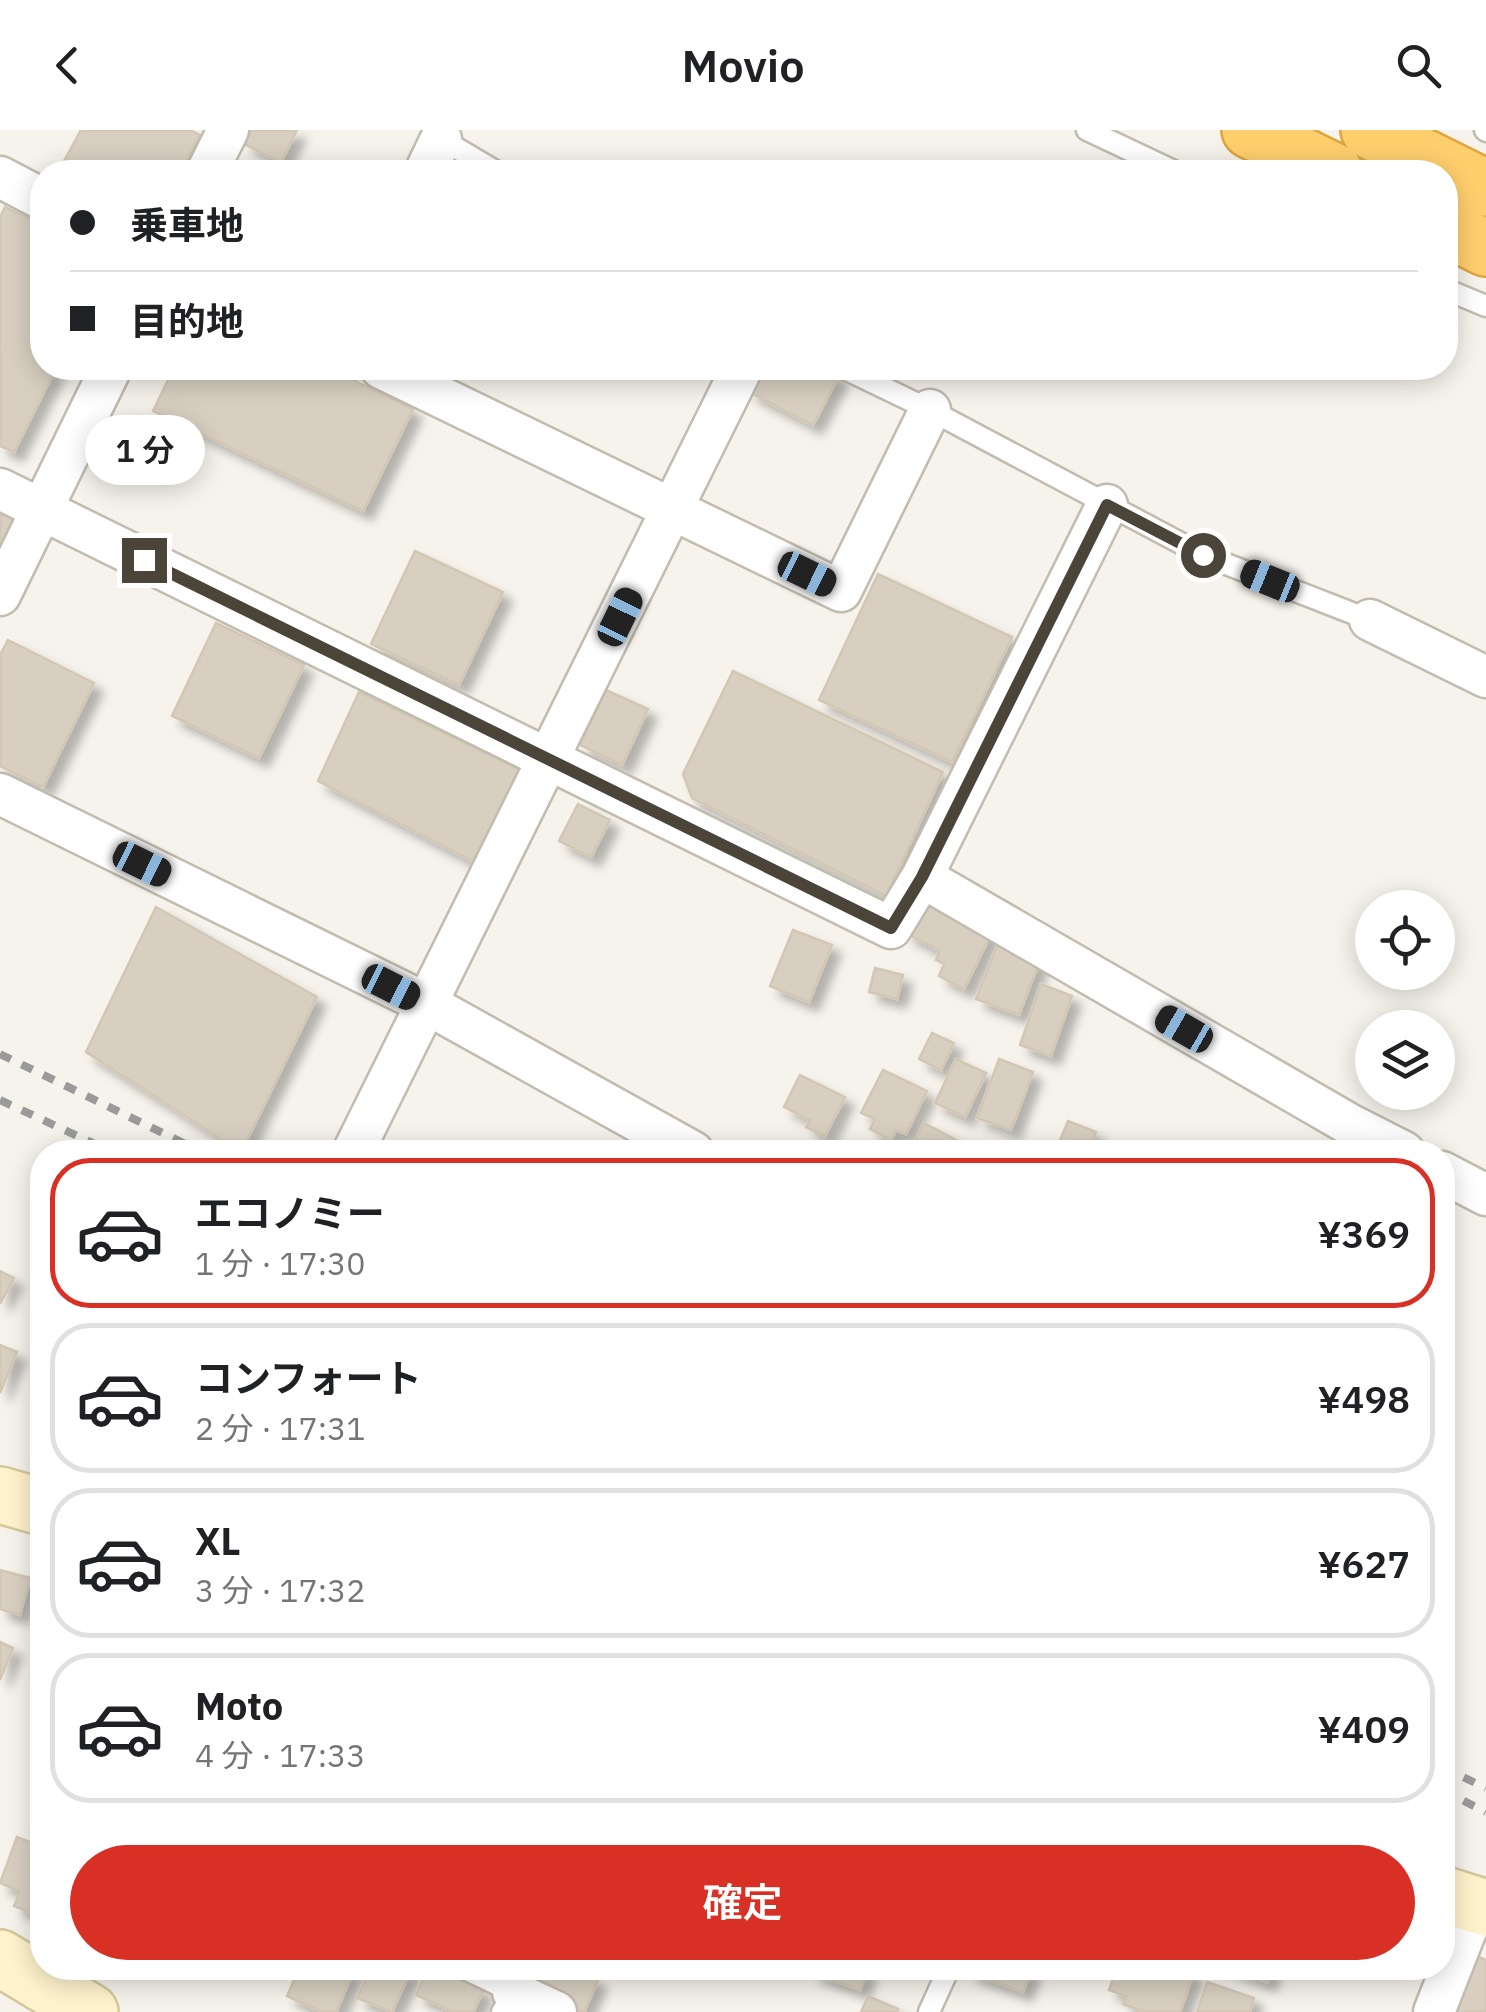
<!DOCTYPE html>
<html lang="ja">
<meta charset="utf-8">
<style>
:root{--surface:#fff;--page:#f6f6f6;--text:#202124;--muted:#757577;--line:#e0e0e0;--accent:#d93025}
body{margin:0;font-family:"IBM Plex Sans","Noto Sans JP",sans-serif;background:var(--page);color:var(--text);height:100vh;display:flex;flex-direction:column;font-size:38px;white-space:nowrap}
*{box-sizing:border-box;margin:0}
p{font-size:32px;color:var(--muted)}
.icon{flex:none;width:55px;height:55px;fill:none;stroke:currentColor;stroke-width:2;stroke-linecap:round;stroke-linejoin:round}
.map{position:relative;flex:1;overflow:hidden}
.panel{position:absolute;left:30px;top:1010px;width:1425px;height:840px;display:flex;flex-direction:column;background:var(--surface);border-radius:40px;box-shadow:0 5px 25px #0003}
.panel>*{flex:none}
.guide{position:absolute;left:30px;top:30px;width:1428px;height:220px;border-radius:40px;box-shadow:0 5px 25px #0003;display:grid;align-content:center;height:220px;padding:0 40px;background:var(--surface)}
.controls{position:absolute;left:1355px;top:760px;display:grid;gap:20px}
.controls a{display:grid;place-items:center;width:100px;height:100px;border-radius:50%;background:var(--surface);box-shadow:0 5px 25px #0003;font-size:50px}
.end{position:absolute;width:45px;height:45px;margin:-22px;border:12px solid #4b4439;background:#fff;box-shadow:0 0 0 5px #fff}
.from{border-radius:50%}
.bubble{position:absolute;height:70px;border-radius:35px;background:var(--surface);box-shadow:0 5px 25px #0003;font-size:32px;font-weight:600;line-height:70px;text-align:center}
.car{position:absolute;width:30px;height:60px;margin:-30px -15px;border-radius:12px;box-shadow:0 0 8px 2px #0007;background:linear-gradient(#222 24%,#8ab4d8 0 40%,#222 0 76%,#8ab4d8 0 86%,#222 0)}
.guide b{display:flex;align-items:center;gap:35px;height:95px;font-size:38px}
.guide b+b{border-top:2px solid var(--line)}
.guide i{width:25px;height:25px;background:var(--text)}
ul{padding:18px 0 0;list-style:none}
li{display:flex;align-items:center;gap:30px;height:150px;margin:0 20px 15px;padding:0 20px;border:5px solid var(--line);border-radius:40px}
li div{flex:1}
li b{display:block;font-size:38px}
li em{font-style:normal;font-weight:600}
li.selected{border-color:var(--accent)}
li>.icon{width:90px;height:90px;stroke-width:1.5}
.cta{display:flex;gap:20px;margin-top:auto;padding:20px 40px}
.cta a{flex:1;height:115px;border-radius:60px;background:var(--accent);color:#fff;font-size:40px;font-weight:600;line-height:115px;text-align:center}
header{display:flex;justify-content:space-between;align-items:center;height:130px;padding:0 40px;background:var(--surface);font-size:45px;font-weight:600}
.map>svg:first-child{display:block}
.building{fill:#d8cfc1;stroke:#d3c7b4;stroke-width:2.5;filter:url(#shadow)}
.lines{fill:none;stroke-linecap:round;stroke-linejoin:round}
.lane-casing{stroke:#c2bbae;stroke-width:25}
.street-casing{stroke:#c2bbae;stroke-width:45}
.secondary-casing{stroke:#d6c79b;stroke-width:60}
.highway-casing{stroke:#e0a43c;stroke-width:60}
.lane{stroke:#fff;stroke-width:20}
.street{stroke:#fff;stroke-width:40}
.secondary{stroke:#fff3cd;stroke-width:55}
.highway{stroke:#ffcf6e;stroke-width:55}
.rail{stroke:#9a9a9a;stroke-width:8;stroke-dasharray:12 12;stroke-linecap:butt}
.route{stroke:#4b4439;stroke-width:12}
</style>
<header><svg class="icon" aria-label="back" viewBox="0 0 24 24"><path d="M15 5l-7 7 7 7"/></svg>Movio<svg class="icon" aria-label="search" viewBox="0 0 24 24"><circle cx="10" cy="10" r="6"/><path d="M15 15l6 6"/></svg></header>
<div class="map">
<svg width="1486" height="1882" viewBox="0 0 1486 1882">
<defs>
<filter id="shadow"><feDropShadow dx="9" dy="9" stdDeviation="5" flood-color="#0004"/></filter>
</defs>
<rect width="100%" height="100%" fill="#f6f3ec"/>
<path class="building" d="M 81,0 L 190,0 L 200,5 L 181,42 L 58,42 Z
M 251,0 L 297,0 L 281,32 L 244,14 Z
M 5,77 L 42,95 L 42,238 L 56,238 L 14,322 L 0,316 L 0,87 Z
M 174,238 L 328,238 L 413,279 L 363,381 L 153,281 Z
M 762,238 L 823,238 L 839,246 L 813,295 L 749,262 Z
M 0,382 L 16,390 L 0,423 Z
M 415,421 L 503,462 L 459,555 L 371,514 Z
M 878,444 L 1012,507 L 952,632 L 819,570 Z
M 216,493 L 304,535 L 259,628 L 172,586 Z
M 8,510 L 94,553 L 43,657 L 0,636 L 0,525 Z
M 733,541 L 943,642 L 886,766 L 692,668 L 683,644 Z
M 606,560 L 648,579 L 622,635 L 580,615 Z
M 359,562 L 519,639 L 474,732 L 318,651 Z
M 578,674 L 610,690 L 591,727 L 559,711 Z
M 927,760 L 996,794 L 964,859 L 939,846 L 944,834 L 936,830 L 940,821 L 905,803 Z
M 156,777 L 317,867 L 241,1022 L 86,922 Z
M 793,800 L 832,815 L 809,872 L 770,856 Z
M 998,813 L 1040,830 L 1019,885 L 976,869 Z
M 875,838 L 903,845 L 897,869 L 869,862 Z
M 1041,854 L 1072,866 L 1051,926 L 1020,915 Z
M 932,903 L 954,913 L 941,940 L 919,929 Z
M 956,929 L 986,943 L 965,987 L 935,973 Z
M 999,929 L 1033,942 L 1011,1000 L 977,988 Z
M 883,940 L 927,961 L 906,1004 L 896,1000 L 891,1010 L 870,999 L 875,989 L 861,983 Z
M 800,945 L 845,967 L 825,1006 L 806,997 L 810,990 L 784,977 Z
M 1068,991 L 1096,1002 L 1088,1022 L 1055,1022 Z
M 924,993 L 962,1013 L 957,1022 L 929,1022 L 913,1014 Z
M 0,1141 L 14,1148 L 0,1174 Z
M 0,1215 L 17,1222 L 0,1263 Z
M 0,1440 L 30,1448 L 20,1485 L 0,1479 Z
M 0,1512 L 13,1518 L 0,1550 Z
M 17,1707 L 42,1717 L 42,1787 L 14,1776 L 20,1761 L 0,1753 Z
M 1476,1826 L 1486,1830 L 1486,1882 L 1456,1882 Z
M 299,1838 L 355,1838 L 336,1882 L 322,1882 L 287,1866 Z
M 371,1838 L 412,1838 L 392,1882 L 357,1868 Z
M 428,1838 L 437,1838 L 484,1860 L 473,1882 L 453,1882 L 416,1865 Z
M 545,1838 L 571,1838 L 598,1850 L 584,1882 L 551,1870 L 537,1855 Z
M 814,1838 L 868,1838 L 860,1860 L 812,1843 Z
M 969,1838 L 1032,1838 L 1023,1862 L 968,1842 Z
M 1117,1838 L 1181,1838 L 1194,1842 L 1180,1882 L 1144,1882 L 1123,1874 L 1126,1866 L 1109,1860 Z
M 1227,1838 L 1272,1838 L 1267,1852 Z
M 1207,1852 L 1254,1868 L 1250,1882 L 1197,1882 Z
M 868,1866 L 898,1879 L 897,1882 L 861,1882 Z"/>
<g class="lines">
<defs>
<path id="lane" d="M 1087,0 L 1176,42
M 1485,0 L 1486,1
M 436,6 L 497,42
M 1445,159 L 1486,176
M 843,238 L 930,280 L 1203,425 L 1370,490
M 463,1838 L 513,1862
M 502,1882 L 528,1838
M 929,1882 L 949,1838"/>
<path id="street" d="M 207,42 L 228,0
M 425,42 L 441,9
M 0,47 L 42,69
M 381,238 L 841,461 L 930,280
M 0,359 L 891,798 L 922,747 L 1349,994 L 1404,1022
M 0,465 L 111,238
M 1370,490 L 1486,547
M 0,664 L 427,874 L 693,1022
M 922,747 L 1107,375
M 353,1022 L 742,238
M 1442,1042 L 1486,1065
M 513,1862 L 556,1882
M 1434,1882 L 1476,1775"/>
<path id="secondary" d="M 0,1365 L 42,1377
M 1442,1764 L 1486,1778
M 0,1828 L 90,1882"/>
<path id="highway" d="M 1250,0 L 1335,42
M 1369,0 L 1486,58
M 1445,98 L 1486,118"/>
</defs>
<use href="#lane" class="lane-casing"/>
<use href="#street" class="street-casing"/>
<use href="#secondary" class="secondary-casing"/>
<use href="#highway" class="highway-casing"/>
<use href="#lane" class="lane"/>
<use href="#street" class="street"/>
<use href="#secondary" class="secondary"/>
<use href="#highway" class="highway"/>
<path class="rail" d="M 0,924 L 202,1022
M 0,970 L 112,1022
M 1442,1637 L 1486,1658
M 1442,1660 L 1486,1682"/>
</g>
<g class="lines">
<path class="route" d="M 144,430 L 891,798 L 922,747 L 1107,375 L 1203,425"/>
</g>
</svg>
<div class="controls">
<a><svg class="icon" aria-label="locate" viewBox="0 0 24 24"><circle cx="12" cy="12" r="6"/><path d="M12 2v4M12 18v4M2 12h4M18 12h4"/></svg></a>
<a><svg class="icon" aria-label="layers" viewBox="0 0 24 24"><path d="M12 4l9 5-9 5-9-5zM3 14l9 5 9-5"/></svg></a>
</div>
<i class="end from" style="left:1203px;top:425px"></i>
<i class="end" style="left:144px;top:430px"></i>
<div class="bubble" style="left:85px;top:285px;width:120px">1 分</div>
<i class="car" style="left:807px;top:444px;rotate:116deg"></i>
<i class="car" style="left:1270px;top:451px;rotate:292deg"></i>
<i class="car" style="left:620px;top:487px;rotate:26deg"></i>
<i class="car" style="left:142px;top:734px;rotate:116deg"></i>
<i class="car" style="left:391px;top:857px;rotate:117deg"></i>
<i class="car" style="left:1184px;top:899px;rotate:300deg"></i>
<div class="guide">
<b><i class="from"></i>乗車地</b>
<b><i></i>目的地</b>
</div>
<section class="panel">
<ul>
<li class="selected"><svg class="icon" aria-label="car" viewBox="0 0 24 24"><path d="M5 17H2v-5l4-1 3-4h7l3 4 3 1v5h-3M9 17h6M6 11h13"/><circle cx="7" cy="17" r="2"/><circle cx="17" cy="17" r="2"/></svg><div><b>エコノミー</b><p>1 分 · 17:30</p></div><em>¥369</em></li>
<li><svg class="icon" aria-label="car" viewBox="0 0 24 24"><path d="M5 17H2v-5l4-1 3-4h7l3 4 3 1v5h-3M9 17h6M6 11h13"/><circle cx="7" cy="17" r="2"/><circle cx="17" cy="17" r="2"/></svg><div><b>コンフォート</b><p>2 分 · 17:31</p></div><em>¥498</em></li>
<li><svg class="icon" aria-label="car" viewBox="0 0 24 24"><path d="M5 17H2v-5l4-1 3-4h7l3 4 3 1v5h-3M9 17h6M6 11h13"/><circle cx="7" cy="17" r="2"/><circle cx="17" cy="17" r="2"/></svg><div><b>XL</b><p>3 分 · 17:32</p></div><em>¥627</em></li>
<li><svg class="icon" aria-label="car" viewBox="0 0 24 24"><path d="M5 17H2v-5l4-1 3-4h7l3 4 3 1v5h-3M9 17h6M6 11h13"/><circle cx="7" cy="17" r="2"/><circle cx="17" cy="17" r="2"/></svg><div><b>Moto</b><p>4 分 · 17:33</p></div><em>¥409</em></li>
</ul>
<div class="cta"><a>確定</a></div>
</section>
</div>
